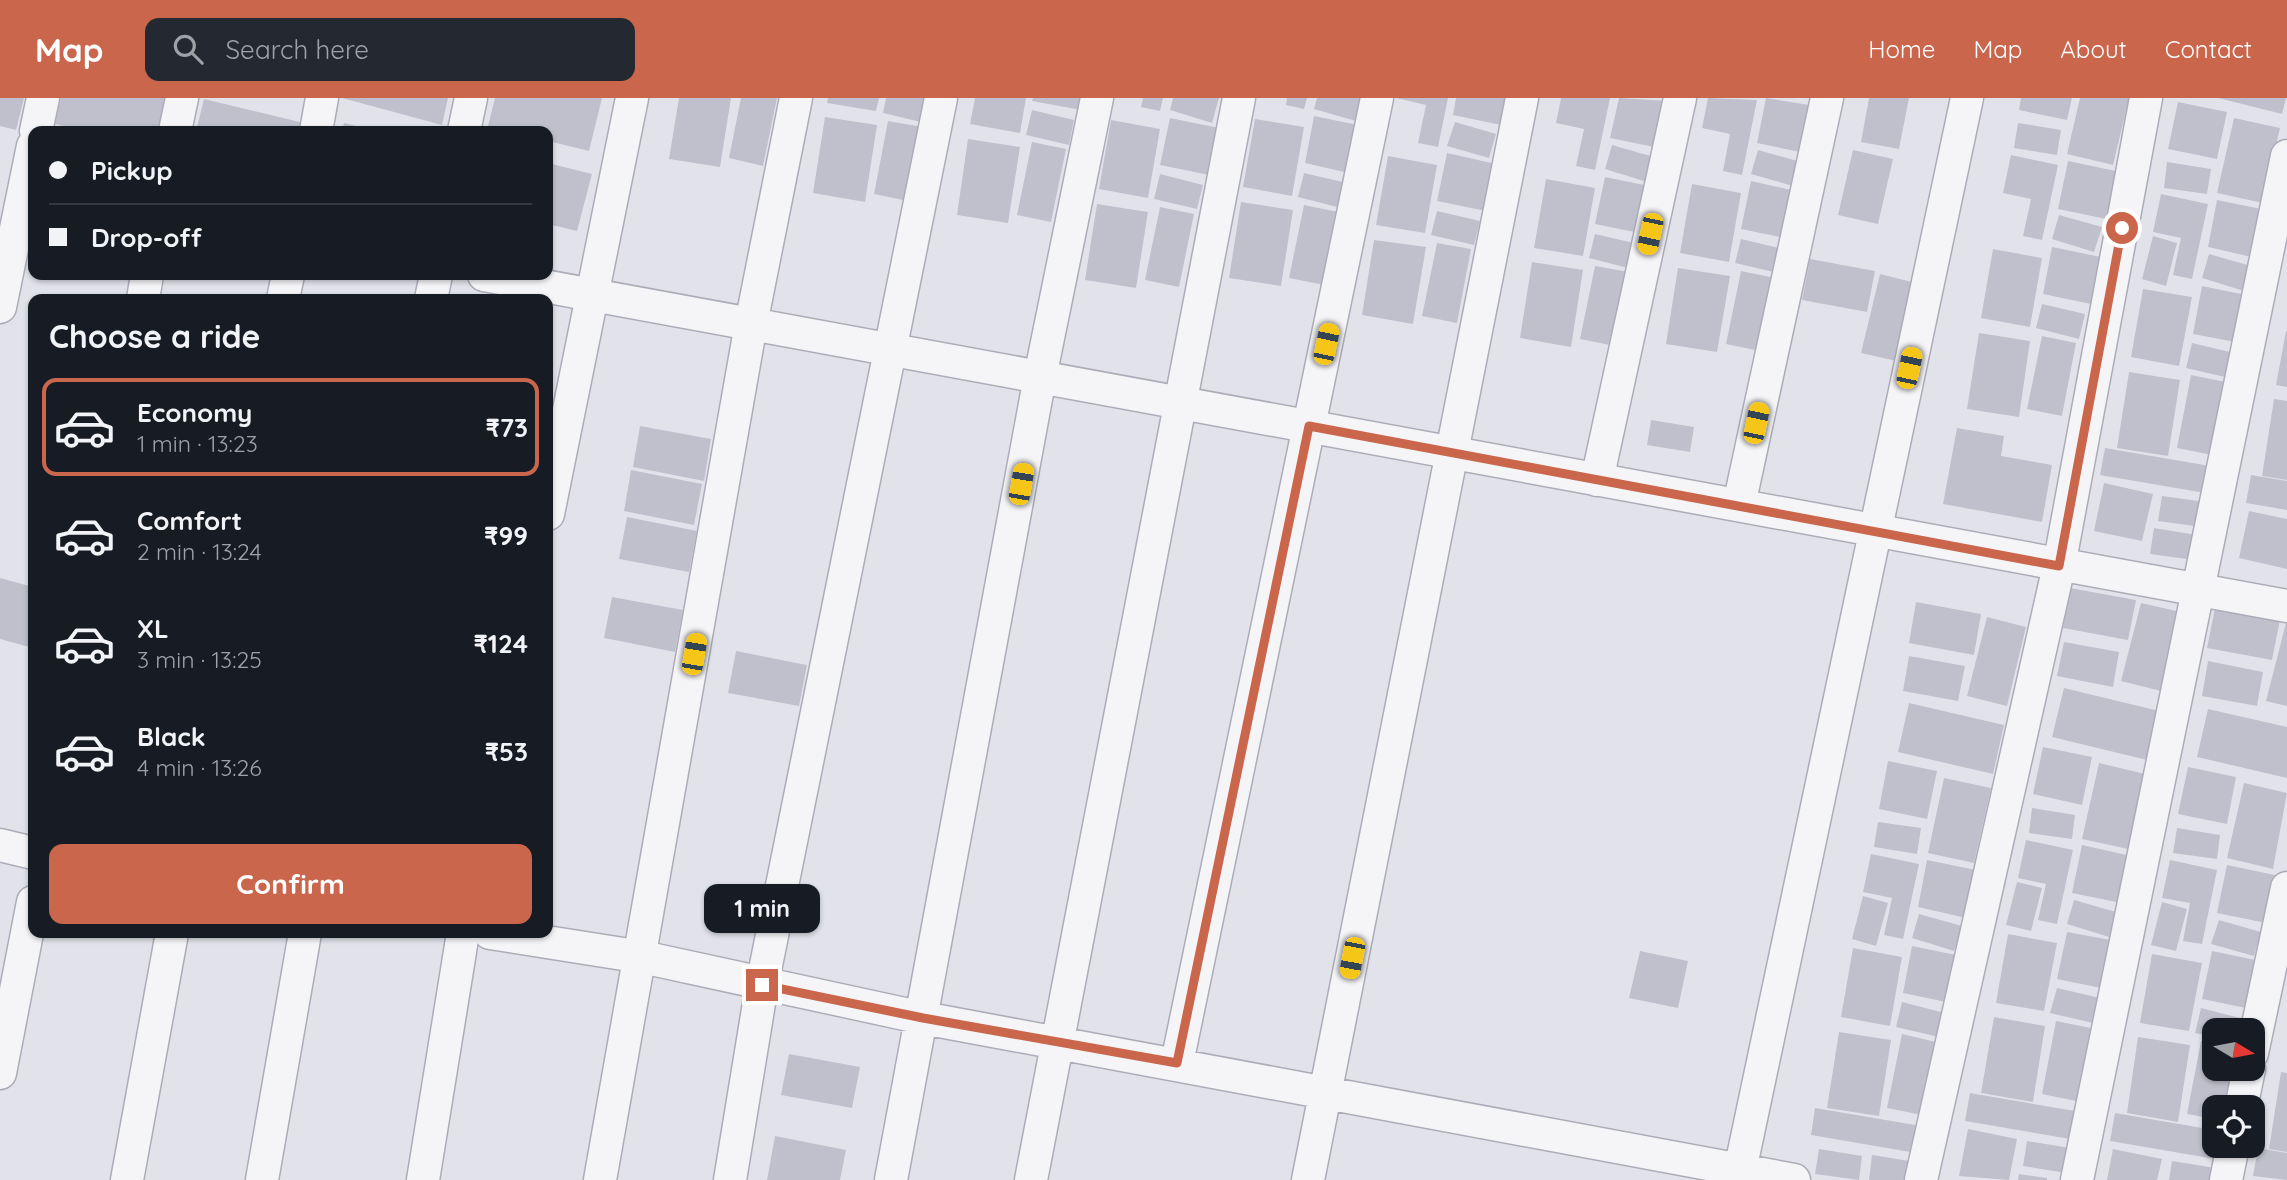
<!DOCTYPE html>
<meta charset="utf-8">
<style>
:root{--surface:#171b24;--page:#242831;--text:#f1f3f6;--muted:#9ea1a6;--line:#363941;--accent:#ca664c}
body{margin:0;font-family:Quicksand,sans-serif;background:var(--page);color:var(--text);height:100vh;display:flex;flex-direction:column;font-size:26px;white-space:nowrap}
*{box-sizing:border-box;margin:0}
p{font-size:23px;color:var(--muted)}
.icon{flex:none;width:38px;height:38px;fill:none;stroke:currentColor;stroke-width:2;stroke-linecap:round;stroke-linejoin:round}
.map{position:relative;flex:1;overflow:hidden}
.side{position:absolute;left:28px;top:196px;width:525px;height:644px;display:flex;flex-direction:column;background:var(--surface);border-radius:14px;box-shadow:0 2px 5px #0004}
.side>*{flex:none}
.hud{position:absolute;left:28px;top:28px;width:525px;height:154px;border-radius:14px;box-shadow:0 2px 5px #0004;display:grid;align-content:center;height:154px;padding:0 21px;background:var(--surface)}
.needle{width:46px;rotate:100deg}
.tools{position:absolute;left:2202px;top:920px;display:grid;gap:14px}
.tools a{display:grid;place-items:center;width:63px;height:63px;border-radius:14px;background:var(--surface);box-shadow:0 2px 5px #0004;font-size:35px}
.end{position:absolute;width:32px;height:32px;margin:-16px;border:9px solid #ca664c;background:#fff;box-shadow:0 0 0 4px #fff}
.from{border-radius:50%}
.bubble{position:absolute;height:49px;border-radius:14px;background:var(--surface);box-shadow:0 2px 5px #0004;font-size:23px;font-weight:700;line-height:49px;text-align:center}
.car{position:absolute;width:21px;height:42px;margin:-21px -10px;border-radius:9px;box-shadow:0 0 5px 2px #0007;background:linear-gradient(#f5c518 24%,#345 0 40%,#f5c518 0 76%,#345 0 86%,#f5c518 0)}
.hud b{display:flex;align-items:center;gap:24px;height:66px;font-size:26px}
.hud b+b{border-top:2px solid var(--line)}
.hud i{width:18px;height:18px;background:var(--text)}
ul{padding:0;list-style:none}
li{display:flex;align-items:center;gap:21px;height:98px;margin:0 14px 10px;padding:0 7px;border:4px solid transparent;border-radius:14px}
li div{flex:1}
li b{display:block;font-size:26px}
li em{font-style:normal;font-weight:700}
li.current{border-color:var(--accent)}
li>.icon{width:63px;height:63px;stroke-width:1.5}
h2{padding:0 21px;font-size:32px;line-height:84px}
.action{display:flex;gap:14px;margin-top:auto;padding:14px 21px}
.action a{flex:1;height:80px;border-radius:14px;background:var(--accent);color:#fff;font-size:28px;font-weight:700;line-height:80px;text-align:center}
header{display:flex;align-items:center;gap:42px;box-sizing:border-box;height:98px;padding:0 35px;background:var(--accent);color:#fff}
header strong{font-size:33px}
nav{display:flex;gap:38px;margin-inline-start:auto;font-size:24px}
.search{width:490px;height:63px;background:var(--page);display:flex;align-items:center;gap:18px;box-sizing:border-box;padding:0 24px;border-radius:14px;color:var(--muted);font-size:26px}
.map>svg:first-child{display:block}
.building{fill:#c0c0cd}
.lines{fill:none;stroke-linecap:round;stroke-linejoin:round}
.minor-casing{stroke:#abacb8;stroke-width:35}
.minor{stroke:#f5f5f8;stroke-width:32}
.route{stroke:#ca664c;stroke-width:9}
</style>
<header>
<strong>Map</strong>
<div class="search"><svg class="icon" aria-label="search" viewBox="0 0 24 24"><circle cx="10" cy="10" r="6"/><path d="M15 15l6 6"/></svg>Search here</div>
<nav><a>Home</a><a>Map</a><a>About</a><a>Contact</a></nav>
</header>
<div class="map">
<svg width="2287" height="1082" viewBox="0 0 2287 1082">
<rect width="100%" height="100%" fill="#e2e3ea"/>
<path class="building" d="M 0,0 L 24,0 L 16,32 L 0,28 Z
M 61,0 L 167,0 L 159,33 L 86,33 L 55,26 Z
M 342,0 L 448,0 L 442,27 Z
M 495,0 L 602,0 L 589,53 L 548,43 L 548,33 L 508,33 L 488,28 Z
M 679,0 L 731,0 L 720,69 L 669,61 Z
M 741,0 L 777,0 L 763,68 L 729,60 Z
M 828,0 L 879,0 L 876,13 L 827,5 Z
M 886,0 L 929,0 L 925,25 L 883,15 Z
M 975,0 L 1026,0 L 1020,35 L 970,26 Z
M 1033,0 L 1083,0 L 1081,12 L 1032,3 Z
M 1143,0 L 1163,0 L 1160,13 L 1141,9 Z
M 1173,0 L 1219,0 L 1212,25 L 1170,12 Z
M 1287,0 L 1307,0 L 1304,11 L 1286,7 Z
M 1317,0 L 1363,0 L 1356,23 L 1314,11 Z
M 1396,0 L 1448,0 L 1438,49 L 1418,45 L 1426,7 Z
M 1456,0 L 1507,0 L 1501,27 L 1453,17 Z
M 1561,0 L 1610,0 L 1595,72 L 1576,68 L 1584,31 L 1556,25 Z
M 1619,0 L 1669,3 L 1659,50 L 1610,40 Z
M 1708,0 L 1757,2 L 1742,77 L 1723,73 L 1730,36 L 1702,30 Z
M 1766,0 L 1815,8 L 1805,55 L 1757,45 Z
M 1869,0 L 1909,0 L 1899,51 L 1861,44 Z
M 2021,0 L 2072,0 L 2067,22 L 2019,12 Z
M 2080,0 L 2129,0 L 2113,67 L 2067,56 Z
M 2218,0 L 2286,0 L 2282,16 Z
M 204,1 L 304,25 L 302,33 L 196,33 Z
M 2178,4 L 2227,14 L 2217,61 L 2168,51 Z
M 1032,12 L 1074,22 L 1069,47 L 1026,37 Z
M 1314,18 L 1363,28 L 1353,76 L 1305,65 Z
M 825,19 L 877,27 L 865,104 L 813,95 Z
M 1170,20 L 1219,30 L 1209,77 L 1160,67 Z
M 2234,20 L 2280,30 L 2263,105 L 2217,95 Z
M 1255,21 L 1304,29 L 1292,98 L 1243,89 Z
M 1111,22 L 1160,31 L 1148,100 L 1099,91 Z
M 888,23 L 923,29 L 908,103 L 874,96 Z
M 1455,24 L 1496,36 L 1489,60 L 1447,48 Z
M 344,25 L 372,32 L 372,33 L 342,33 Z
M 2018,25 L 2061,32 L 2057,57 L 2014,50 Z
M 968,41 L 1020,49 L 1008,125 L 957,117 Z
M 1032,44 L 1066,51 L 1051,124 L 1017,117 Z
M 1612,47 L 1654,59 L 1647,84 L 1605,71 Z
M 1758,52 L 1801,64 L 1793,88 L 1751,76 Z
M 1853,52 L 1893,61 L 1878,126 L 1838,117 Z
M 1447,55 L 1496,66 L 1486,113 L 1437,103 Z
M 2011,57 L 2058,67 L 2042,142 L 2023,138 L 2031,101 L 2003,95 Z
M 1388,58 L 1437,67 L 1425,135 L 1376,127 Z
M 2068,63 L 2116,73 L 2106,121 L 2058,111 Z
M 2167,64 L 2211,71 L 2207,96 L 2164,90 Z
M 548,65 L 592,76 L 577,133 L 548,126 Z
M 1304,75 L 1347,85 L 1341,110 L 1298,99 Z
M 1160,76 L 1203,87 L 1197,111 L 1154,101 Z
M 1605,79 L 1654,89 L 1644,136 L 1595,126 Z
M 1546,81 L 1595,90 L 1583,158 L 1534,150 Z
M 1751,83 L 1800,94 L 1790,141 L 1741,131 Z
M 1692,86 L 1741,95 L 1729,164 L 1680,155 Z
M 2161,96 L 2208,106 L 2192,181 L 2173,177 L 2181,140 L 2153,134 Z
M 2217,102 L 2266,112 L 2256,160 L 2208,149 Z
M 1241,104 L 1293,112 L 1281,188 L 1229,180 Z
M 1097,106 L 1148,114 L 1136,190 L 1085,182 Z
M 1304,107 L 1338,114 L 1324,187 L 1289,180 Z
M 1160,109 L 1194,116 L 1179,189 L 1145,182 Z
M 1437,113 L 1480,123 L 1474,147 L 1431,137 Z
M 2059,117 L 2102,129 L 2094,154 L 2052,141 Z
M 1595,136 L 1638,146 L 1632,171 L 1589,160 Z
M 2153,138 L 2177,145 L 2166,188 L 2142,181 Z
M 1741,141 L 1783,151 L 1778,175 L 1735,165 Z
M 1374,142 L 1426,149 L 1413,226 L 1362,217 Z
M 1437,145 L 1471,151 L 1457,225 L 1422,218 Z
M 2052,149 L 2101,159 L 2091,206 L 2043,196 Z
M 1993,151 L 2042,160 L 2030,229 L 1981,220 Z
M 2209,156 L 2251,168 L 2244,193 L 2202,180 Z
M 1810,161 L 1875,173 L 1867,214 L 1802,202 Z
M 1532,164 L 1583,172 L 1571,249 L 1520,240 Z
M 1595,168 L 1629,174 L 1615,248 L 1580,241 Z
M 1678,170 L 1730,178 L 1717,254 L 1666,246 Z
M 1741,173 L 1775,180 L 1760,253 L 1726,246 Z
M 1880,176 L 1920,186 L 1901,264 L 1861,255 Z
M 2202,188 L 2251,198 L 2241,245 L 2193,236 Z
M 2143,191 L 2192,199 L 2179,268 L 2131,259 Z
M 2042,206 L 2085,216 L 2079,241 L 2036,230 Z
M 2286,233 L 2287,233 L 2287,289 L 2276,287 Z
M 1979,235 L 2030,243 L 2019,319 L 1967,311 Z
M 2042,238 L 2076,245 L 2062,318 L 2027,311 Z
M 2192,245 L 2234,255 L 2229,280 L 2186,270 Z
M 2129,274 L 2180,282 L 2168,358 L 2117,350 Z
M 2191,277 L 2226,284 L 2212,357 L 2177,350 Z
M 2274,301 L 2287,303 L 2287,382 L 2262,378 Z
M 1651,322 L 1694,329 L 1690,354 L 1647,347 Z
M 640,328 L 711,341 L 704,383 L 633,369 Z
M 1957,330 L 2004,338 L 2001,358 L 2052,367 L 2042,424 L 1943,406 Z
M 2105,350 L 2210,368 L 2205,395 L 2100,377 Z
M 631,372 L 702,386 L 694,427 L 624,413 Z
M 2251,377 L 2287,383 L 2287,412 L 2246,405 Z
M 2104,385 L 2153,396 L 2142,443 L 2094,433 Z
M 2162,398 L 2206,404 L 2202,429 L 2158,423 Z
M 2249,413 L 2287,421 L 2287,471 L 2239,460 Z
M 627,419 L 697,433 L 689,474 L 619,461 Z
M 2154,430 L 2197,437 L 2194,462 L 2150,456 Z
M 0,480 L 33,489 L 33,550 L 0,541 Z
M 2070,490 L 2136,502 L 2128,542 L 2063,530 Z
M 612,499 L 683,512 L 675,554 L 604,540 Z
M 1916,504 L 1981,516 L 1974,557 L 1909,545 Z
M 2141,505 L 2181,514 L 2161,593 L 2121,583 Z
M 2215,510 L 2280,522 L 2272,562 L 2207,550 Z
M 1987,519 L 2026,529 L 2007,608 L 1967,598 Z
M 2287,521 L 2287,608 L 2266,603 Z
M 2064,544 L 2119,554 L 2113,589 L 2057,578 Z
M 736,553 L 807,567 L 799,608 L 728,595 Z
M 1909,558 L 1965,568 L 1958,603 L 1903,593 Z
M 2208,563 L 2263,574 L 2257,608 L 2202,598 Z
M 2064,590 L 2159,613 L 2147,662 L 2052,639 Z
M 1909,605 L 2004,627 L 1993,676 L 1898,654 Z
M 2208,611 L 2287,629 L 2287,680 L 2197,659 Z
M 2043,649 L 2092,659 L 2082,707 L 2033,696 Z
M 1888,663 L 1937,673 L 1927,721 L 1879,711 Z
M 2099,665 L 2145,676 L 2128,751 L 2082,741 Z
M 2188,669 L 2236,679 L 2227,726 L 2178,716 Z
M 1944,680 L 1991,690 L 1974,765 L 1928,755 Z
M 2244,685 L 2287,695 L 2273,771 L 2227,760 Z
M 2032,710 L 2075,717 L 2072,741 L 2029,735 Z
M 1878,724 L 1921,730 L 1917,756 L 1874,749 Z
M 2177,730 L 2220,737 L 2217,761 L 2173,755 Z
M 2026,742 L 2073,752 L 2057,826 L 2038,822 L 2046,786 L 2018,780 Z
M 2082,747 L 2131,758 L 2121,805 L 2072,795 Z
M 1871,756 L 1919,766 L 1903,841 L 1884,837 L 1892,800 L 1863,794 Z
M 1927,762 L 1976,772 L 1966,820 L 1918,809 Z
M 2170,762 L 2217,772 L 2202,846 L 2183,843 L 2190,805 L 2162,800 Z
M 2227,767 L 2275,777 L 2266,825 L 2217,815 Z
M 2017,784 L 2042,790 L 2031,833 L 2006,827 Z
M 1863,798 L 1888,805 L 1876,848 L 1852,841 Z
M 2074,802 L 2116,814 L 2109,839 L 2067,826 Z
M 2162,804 L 2187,811 L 2176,853 L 2151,847 Z
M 1919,816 L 1962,828 L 1954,853 L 1912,840 Z
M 2219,822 L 2261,834 L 2254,858 L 2211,846 Z
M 2067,834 L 2116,843 L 2106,891 L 2057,881 Z
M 2008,836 L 2057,845 L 2044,913 L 1996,905 Z
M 1912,848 L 1961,858 L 1951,905 L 1903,895 Z
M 1853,850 L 1902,859 L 1890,928 L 1841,919 Z
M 1640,853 L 1688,863 L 1678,910 L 1629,900 Z
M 2212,853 L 2260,863 L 2251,911 L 2202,901 Z
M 2152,856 L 2202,865 L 2189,933 L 2140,925 Z
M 2057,890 L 2100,900 L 2093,925 L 2050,915 Z
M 1902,904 L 1945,915 L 1939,939 L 1896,929 Z
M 2201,910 L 2244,921 L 2241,933 L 2214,933 L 2214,939 L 2195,935 Z
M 1994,919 L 2045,928 L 2033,1004 L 1981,995 Z
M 2056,923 L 2091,930 L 2076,1003 L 2042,996 Z
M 1839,934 L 1891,942 L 1879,1018 L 1827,1010 Z
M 1902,936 L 1936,944 L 1922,1017 L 1887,1010 Z
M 2138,939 L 2190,947 L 2178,1024 L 2127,1015 Z
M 2201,943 L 2214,945 L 2214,971 L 2231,971 L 2224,1010 L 2214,1010 L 2214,1021 L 2187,1016 Z
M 789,956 L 860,969 L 852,1010 L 781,997 Z
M 2281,974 L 2287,975 L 2287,1054 L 2269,1051 Z
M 1970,995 L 2075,1013 L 2070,1041 L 1965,1023 Z
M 1815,1010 L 1921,1028 L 1916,1055 L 1811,1037 Z
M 2115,1015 L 2214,1032 L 2214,1048 L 2217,1048 L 2215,1061 L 2110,1043 Z
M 1968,1031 L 2017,1041 L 2009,1082 L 1959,1078 Z
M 775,1038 L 846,1052 L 840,1082 L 767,1082 Z
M 2027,1043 L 2070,1050 L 2066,1075 L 2023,1068 Z
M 2258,1050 L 2287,1055 L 2287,1082 L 2253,1078 Z
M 1819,1051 L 1862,1058 L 1859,1082 L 1815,1076 Z
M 2113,1051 L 2162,1061 L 2157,1082 L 2107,1082 Z
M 1872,1057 L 1916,1064 L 1913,1082 L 1869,1082 Z
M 2172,1063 L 2215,1070 L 2213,1082 L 2169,1082 Z
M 2019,1076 L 2047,1080 L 2047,1082 L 2018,1082 Z"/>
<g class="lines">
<defs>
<path id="minor" d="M 36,33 L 43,0
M 175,33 L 182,0
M 316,33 L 322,0
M 464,33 L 471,0
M 484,177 L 2287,508
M 143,201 L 147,177
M 283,201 L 288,177
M 431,201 L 436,177
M 0,209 L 33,48
M 1597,382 L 1680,0
M 1739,407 L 1827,0
M 548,416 L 632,0
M 0,747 L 33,755
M 490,835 L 642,859 L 923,920 L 1794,1082
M 2252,955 L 2287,790
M 1177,965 L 1377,0
M 0,975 L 33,804
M 2241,1010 L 2249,971
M 127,1082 L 172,835
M 262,1082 L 305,835
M 423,1082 L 463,835
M 600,1082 L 751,226 L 796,0
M 730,1082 L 762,887 L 941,0
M 891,1082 L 1040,279 L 1097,0
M 1031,1082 L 1239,0
M 1308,1082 L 1522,0
M 1738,1082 L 1967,0
M 1921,1082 L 2059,468 L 2146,0
M 2077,1082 L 2287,58
M 2226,1082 L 2233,1048"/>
</defs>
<use href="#minor" class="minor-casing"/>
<use href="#minor" class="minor"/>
</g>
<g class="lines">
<path class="route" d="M 762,887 L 923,920 L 1177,965 L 1309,328 L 2059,468 L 2122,130"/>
</g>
</svg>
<div class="tools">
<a><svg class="needle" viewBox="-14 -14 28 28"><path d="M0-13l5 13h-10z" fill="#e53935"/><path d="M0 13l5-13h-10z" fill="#9ea1a6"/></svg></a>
<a><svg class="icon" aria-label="locate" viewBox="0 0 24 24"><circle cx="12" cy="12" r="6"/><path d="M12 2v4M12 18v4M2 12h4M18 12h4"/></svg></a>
</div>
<i class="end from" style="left:2122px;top:130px"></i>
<i class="end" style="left:762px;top:887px"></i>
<div class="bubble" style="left:704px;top:786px;width:116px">1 min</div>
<i class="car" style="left:1650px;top:136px;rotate:192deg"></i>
<i class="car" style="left:1326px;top:246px;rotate:12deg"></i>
<i class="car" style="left:1909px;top:270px;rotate:12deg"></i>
<i class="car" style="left:1756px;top:325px;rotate:12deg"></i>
<i class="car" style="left:1021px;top:386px;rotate:10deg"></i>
<i class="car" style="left:694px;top:556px;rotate:10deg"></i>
<i class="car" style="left:1352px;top:860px;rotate:191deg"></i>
<div class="hud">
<b><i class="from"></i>Pickup</b>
<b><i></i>Drop-off</b>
</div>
<section class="side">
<h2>Choose a ride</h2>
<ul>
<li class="current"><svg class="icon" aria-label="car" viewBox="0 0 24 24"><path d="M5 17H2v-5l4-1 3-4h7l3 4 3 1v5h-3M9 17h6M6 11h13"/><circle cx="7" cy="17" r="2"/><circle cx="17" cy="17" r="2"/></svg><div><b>Economy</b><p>1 min · 13:23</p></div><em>₹73</em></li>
<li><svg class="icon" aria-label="car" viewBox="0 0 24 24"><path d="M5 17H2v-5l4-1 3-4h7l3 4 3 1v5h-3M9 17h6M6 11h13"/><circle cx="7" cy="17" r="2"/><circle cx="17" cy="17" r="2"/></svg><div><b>Comfort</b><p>2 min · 13:24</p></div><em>₹99</em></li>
<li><svg class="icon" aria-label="car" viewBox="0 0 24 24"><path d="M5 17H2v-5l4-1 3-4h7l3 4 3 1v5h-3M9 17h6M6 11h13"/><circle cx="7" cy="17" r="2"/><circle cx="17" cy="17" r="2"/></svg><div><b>XL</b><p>3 min · 13:25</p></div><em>₹124</em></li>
<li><svg class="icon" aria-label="car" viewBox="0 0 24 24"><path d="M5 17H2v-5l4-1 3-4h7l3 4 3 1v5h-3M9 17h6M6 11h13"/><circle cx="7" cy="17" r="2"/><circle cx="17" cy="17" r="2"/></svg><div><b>Black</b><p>4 min · 13:26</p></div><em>₹53</em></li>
</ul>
<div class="action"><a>Confirm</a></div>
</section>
</div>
